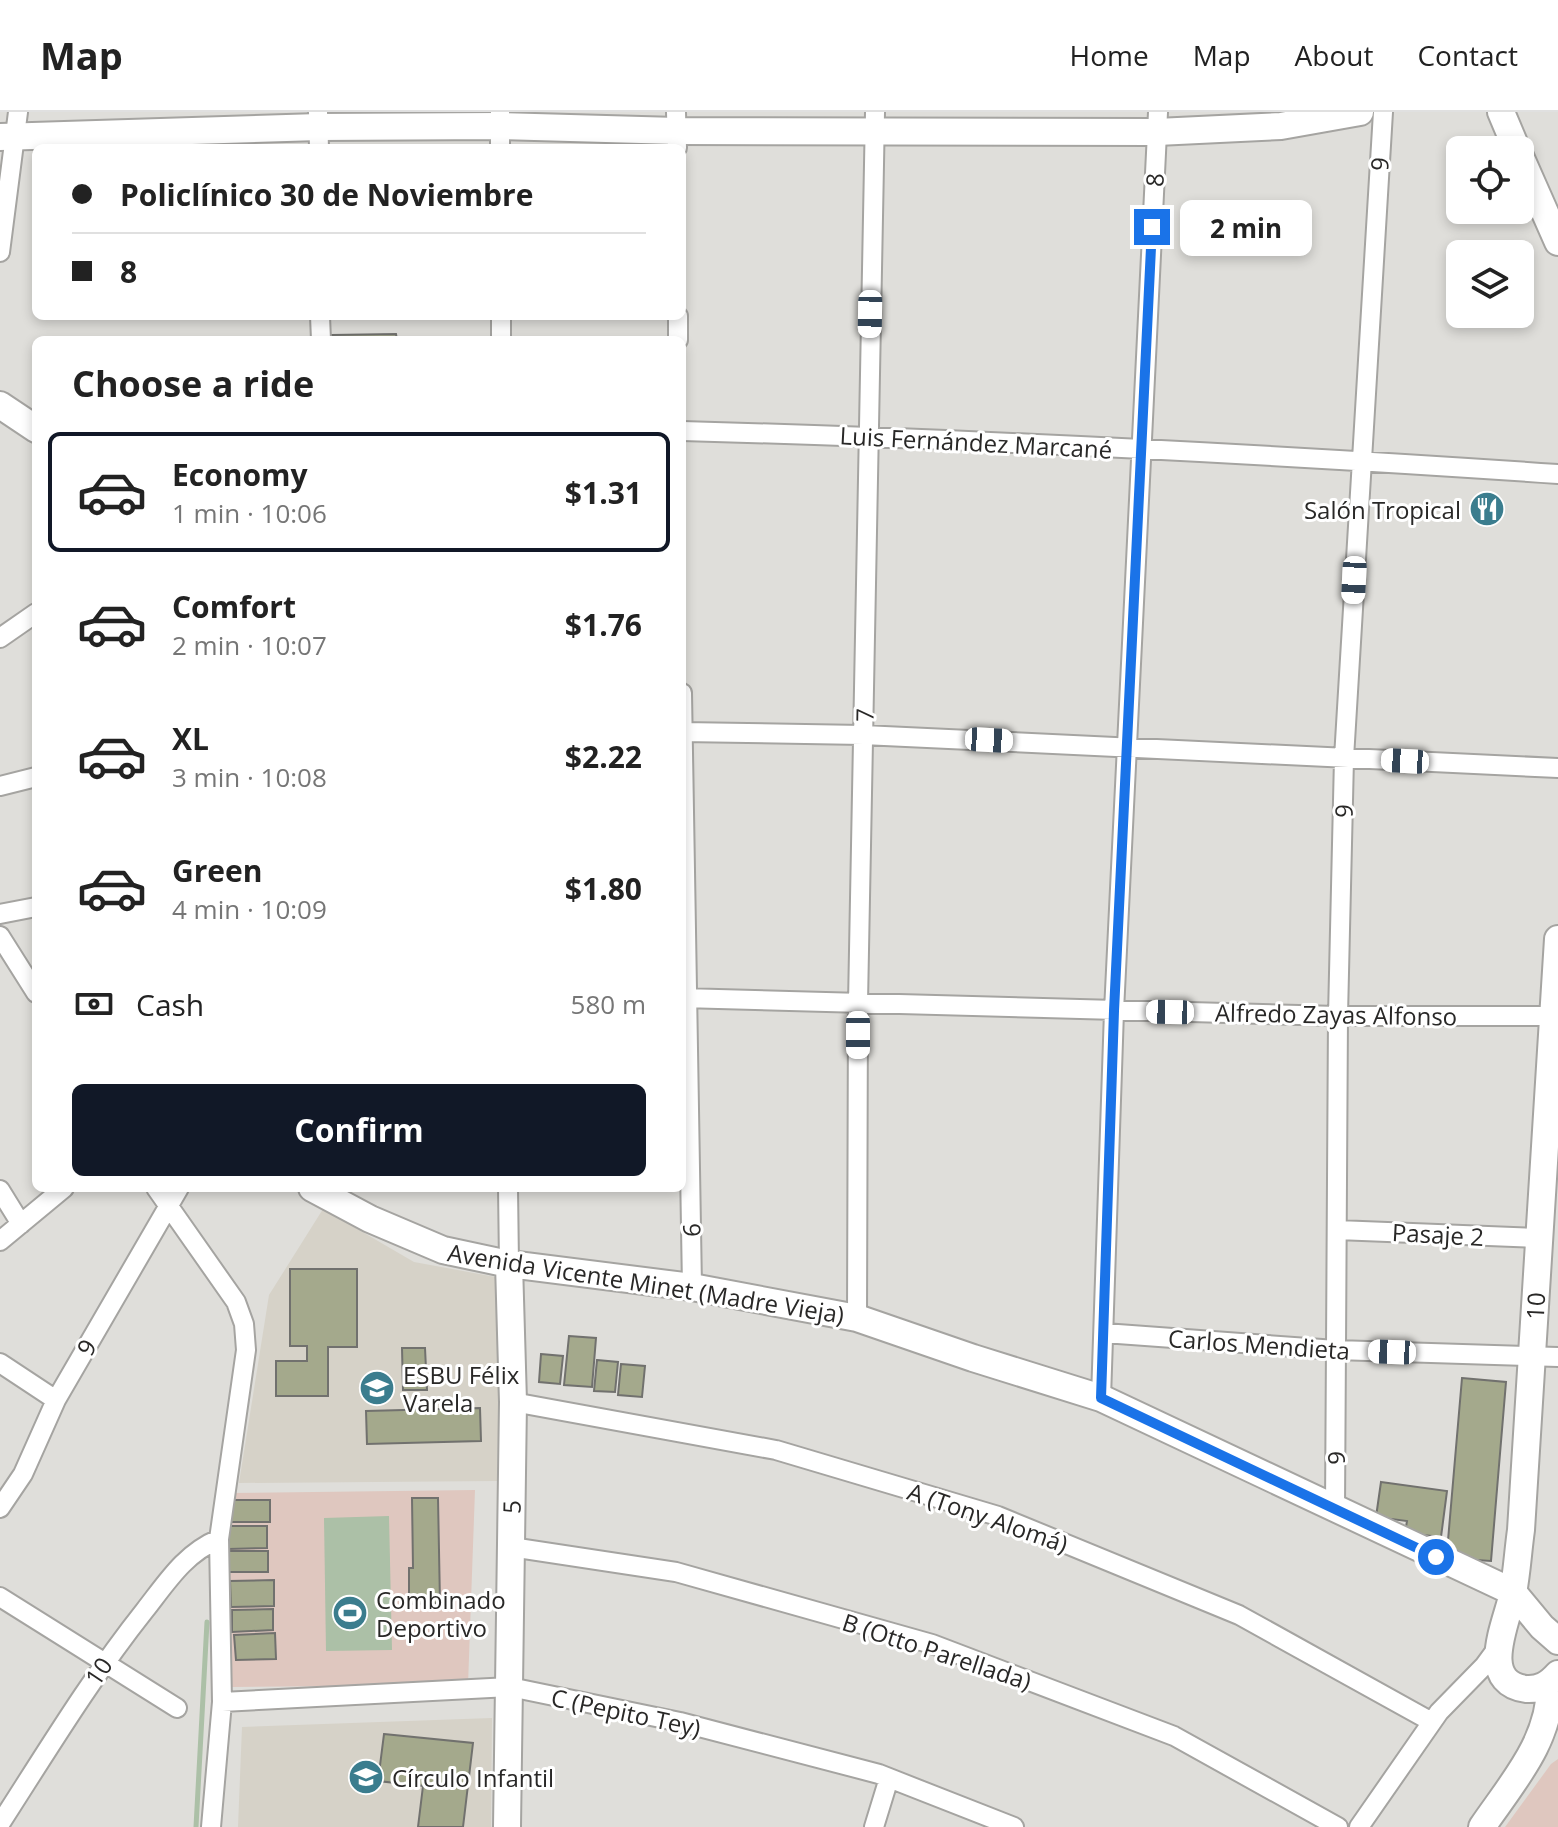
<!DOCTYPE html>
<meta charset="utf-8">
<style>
:root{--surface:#fff;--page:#f6f6f6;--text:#222;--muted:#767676;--line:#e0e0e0;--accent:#111827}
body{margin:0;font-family:"Open Sans",sans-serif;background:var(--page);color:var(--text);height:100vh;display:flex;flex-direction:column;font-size:30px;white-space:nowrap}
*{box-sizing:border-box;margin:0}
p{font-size:26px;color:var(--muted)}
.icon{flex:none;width:44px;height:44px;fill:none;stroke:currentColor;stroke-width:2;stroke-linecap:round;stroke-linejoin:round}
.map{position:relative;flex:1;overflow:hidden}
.sheet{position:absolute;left:32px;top:224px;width:654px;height:856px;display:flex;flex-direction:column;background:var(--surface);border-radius:12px;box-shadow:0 4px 12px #0003}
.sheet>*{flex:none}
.hud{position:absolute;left:32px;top:32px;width:654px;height:176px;border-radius:12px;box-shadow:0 4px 12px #0003;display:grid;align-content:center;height:176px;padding:0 40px;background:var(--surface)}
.buttons{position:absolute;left:1446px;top:24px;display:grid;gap:16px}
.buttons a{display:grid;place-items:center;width:88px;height:88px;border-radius:12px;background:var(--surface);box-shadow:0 4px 12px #0003;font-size:40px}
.end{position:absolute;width:36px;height:36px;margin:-18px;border:10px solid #1a73e8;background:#fff;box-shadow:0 0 0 4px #fff}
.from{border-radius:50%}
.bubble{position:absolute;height:56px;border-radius:12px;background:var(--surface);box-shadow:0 4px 12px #0003;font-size:26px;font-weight:700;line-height:56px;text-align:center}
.car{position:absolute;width:24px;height:48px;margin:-24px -12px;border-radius:10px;box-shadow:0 0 6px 2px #0007;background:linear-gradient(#fff 24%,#345 0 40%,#fff 0 76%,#345 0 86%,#fff 0)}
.hud b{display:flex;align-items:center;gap:28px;height:76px;font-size:30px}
.hud b+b{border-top:2px solid var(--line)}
.hud i{width:20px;height:20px;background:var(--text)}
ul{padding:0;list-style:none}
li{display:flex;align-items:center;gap:24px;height:120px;margin:0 16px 12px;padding:0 24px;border:4px solid transparent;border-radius:12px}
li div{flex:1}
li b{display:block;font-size:30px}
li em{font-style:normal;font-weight:700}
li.active{border-color:var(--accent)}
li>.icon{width:72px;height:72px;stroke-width:1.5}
h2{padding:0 40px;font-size:36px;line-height:96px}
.pay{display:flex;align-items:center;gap:20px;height:88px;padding:0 40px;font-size:30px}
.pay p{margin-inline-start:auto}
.cta{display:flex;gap:16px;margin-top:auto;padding:16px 40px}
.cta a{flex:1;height:92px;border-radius:12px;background:var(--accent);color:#fff;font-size:32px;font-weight:700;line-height:92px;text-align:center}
header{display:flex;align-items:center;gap:48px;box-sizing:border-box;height:112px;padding:0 40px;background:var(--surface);border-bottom:2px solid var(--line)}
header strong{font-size:38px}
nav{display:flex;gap:44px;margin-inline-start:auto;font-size:28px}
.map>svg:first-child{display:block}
.built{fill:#d6d2c8}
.green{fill:#dfc7bf}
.water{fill:#acc0a7}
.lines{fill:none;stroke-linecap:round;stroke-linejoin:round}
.stream{stroke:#acc0a7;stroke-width:5}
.building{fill:#a4a98c;stroke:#71716e;stroke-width:2}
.street-casing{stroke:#a5a4a1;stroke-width:22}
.secondary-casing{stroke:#a5a4a1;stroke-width:30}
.street{stroke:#fff;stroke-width:18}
.secondary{stroke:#fff;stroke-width:26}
.route{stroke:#1a73e8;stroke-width:10}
.labels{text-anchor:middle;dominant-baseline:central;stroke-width:6;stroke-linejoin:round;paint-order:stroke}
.street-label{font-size:24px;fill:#292827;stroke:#fff}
.poi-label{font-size:24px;fill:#292827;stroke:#fff;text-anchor:start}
</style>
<header>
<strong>Map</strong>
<nav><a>Home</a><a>Map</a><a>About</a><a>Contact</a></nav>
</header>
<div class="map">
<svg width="1558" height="1715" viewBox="0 0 1558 1715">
<rect width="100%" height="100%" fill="#dfdeda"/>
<path class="built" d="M 323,1097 L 414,1150 L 501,1166 L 497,1369 L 239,1371 L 269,1183 Z
M 492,1606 L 491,1715 L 238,1715 L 242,1615 Z"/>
<path class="green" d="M 475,1378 L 468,1573 L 232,1575 L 226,1428 L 229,1381 Z
M 1558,1647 L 1558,1715 L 1505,1715 L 1551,1652 Z"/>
<path class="water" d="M 389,1404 L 392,1538 L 326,1539 L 324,1406 Z"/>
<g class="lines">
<path class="stream" d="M 196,1715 L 207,1510"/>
</g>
<path class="building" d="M 330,0 L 406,0 L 406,3 L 330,4 Z
M 396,222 L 397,228 L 332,228 L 332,223 Z
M 290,1157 L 357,1157 L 357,1235 L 328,1235 L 328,1284 L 276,1284 L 276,1249 L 307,1249 L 307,1234 L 290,1234 Z
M 569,1224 L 596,1226 L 592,1275 L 564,1273 Z
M 402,1236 L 425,1236 L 427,1278 L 403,1278 Z
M 541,1242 L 563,1244 L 560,1272 L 539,1270 Z
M 597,1248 L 618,1250 L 615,1280 L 594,1279 Z
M 621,1252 L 645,1254 L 642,1285 L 618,1283 Z
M 1462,1266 L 1506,1270 L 1491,1449 L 1462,1447 L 1462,1441 L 1447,1440 Z
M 480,1296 L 481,1329 L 367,1332 L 366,1299 Z
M 1381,1370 L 1447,1379 L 1441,1425 L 1405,1421 L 1407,1409 L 1376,1405 Z
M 412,1386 L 438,1386 L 440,1491 L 409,1492 L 409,1456 L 413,1456 Z
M 229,1388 L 270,1388 L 270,1410 L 230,1410 Z
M 229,1414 L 267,1414 L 267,1436 L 229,1437 Z
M 229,1439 L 268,1439 L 268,1460 L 229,1460 Z
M 274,1468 L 274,1494 L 231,1495 L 230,1469 Z
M 273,1497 L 273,1518 L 232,1520 L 232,1498 Z
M 275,1521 L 276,1547 L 236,1548 L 234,1523 Z
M 384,1622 L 473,1631 L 463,1715 L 418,1715 L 423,1674 L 378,1669 Z"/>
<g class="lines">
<defs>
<path id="street" d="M 318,0 L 319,36
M 500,0 L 500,36
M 676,0 L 677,36
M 0,140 L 18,0
M 320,204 L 321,228
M 501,204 L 501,228
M 678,204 L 678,228
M 682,319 C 974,327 1266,342 1558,362
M 0,526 L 36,501
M 682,581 L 692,1175
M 682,620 L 863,623 L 1558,656
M 0,674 L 36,665
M 0,802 L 36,795
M 0,824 L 36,881
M 682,886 L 1338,904 L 1558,904
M 156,1076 L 236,1190 L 244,1212 L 246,1238 L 219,1427 L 222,1590 L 211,1715
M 508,1076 L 509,1152
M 0,1078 L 21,1112
M 1337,1118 L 1539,1126
M 0,1129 L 64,1076
M 857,1206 L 858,891 L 875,0
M 1104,1221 L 1336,1238 L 1558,1245
M 0,1251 L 56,1288
M 1101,1286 L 1114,899 L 1158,0
M 513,1290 L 776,1338 L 998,1404 L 1239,1503 L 1432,1610
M 0,1396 L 23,1362 L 56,1288 L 179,1076
M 1335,1398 L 1338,904 L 1344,646 L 1383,0
M 511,1435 L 676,1460 L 932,1532 L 1174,1624 L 1338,1715
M 0,1485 L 177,1596
M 222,1590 L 510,1575 L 680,1610 L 879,1662 L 1014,1715
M 0,1712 C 47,1639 91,1566 145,1498 C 167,1470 185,1441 219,1427
M 874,1715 L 889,1666
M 1359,1715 L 1439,1600 L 1484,1554 L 1498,1535"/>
<path id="secondary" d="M 1501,0 L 1517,38
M 0,25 L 319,15 L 500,14 L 677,19 L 1157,20 L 1281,14 L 1360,0
M 1520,44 L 1558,130
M 0,293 L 36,317
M 1558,827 L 1521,1418 C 1518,1439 1517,1460 1513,1481 C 1507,1510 1477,1570 1526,1577 C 1540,1578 1549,1572 1558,1562
M 312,1076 L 370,1107 L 443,1138 L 509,1152 L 692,1175 L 857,1206 L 973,1246 L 1101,1286 L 1513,1480 L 1542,1515 L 1558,1529
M 507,1715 L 513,1290 L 509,1152
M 1482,1715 C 1512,1671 1552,1627 1550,1571"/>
</defs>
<use href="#street" class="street-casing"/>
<use href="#secondary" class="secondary-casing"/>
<use href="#street" class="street"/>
<use href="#secondary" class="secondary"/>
</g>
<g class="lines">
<path class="route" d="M 1152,115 L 1114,899 L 1101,1286 L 1436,1445"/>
</g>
<defs>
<symbol id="restaurant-disc" viewBox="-11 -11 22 22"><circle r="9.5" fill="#3b7d8e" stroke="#fff"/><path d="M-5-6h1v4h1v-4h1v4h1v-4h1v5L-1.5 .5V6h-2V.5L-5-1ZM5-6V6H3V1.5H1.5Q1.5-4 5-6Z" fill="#fff"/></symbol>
<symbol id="school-disc" viewBox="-11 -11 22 22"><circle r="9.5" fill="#3b7d8e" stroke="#fff"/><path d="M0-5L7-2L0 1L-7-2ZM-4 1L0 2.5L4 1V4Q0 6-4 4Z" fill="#fff"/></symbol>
<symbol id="stadium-disc" viewBox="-11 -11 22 22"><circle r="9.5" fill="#3b7d8e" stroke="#fff"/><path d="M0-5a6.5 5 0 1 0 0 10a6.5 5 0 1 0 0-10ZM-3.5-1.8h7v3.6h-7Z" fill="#fff"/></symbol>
</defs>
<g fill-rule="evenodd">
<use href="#restaurant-disc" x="1467" y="377" width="40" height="40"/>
<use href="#school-disc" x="357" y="1256" width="40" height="40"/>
<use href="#stadium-disc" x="330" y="1481" width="40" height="40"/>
<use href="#school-disc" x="346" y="1645" width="40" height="40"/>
</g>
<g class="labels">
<g class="street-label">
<text transform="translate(1379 52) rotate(-86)">9</text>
<text transform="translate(1154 68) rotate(-87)">8</text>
<text transform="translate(976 330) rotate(3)">Luis Fernández Marcané</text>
<text transform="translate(864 603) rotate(-89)">7</text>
<text transform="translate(1343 699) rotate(-89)">9</text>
<text transform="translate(1336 902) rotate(1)">Alfredo Zayas Alfonso</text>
<text transform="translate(691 1118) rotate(-91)">6</text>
<text transform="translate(1438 1122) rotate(3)">Pasaje 2</text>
<text transform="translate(646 1171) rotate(9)">Avenida Vicente Minet (Madre Vieja)</text>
<text transform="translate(1535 1194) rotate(-87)">10</text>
<text transform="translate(1259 1232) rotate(4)">Carlos Mendieta</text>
<text transform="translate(86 1235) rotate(-60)">9</text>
<text transform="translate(1335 1346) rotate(-90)">9</text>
<text transform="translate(511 1395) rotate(-89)">5</text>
<text transform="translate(988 1405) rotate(19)">A (Tony Alomá)</text>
<text transform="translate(937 1539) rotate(18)">B (Otto Parellada)</text>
<text transform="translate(98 1559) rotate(-56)">10</text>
<text transform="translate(626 1600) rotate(12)">C (Pepito Tey)</text>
</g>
<g class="poi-label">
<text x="1461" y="397" text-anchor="end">Salón Tropical</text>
<text x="403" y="1262">ESBU Félix<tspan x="403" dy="28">Varela</tspan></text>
<text x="376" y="1487">Combinado<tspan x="376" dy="28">Deportivo</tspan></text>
<text x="392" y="1665">Círculo Infantil</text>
</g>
</g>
</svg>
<div class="buttons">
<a><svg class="icon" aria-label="locate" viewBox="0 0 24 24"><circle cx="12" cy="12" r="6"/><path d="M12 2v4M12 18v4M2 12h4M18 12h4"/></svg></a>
<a><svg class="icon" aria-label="layers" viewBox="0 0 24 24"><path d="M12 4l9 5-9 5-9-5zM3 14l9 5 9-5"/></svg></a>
</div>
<i class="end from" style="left:1436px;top:1445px"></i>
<i class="end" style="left:1152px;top:115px"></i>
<div class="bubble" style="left:1180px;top:88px;width:132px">2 min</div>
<i class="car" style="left:870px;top:202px;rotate:181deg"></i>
<i class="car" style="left:1354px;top:468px;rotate:183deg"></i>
<i class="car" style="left:989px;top:628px;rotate:93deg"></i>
<i class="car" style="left:1405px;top:649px;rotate:273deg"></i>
<i class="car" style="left:1170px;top:900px;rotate:271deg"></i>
<i class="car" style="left:858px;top:923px;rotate:180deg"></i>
<i class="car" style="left:1392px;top:1240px;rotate:272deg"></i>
<div class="hud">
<b><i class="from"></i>Policlínico 30 de Noviembre</b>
<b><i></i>8</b>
</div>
<section class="sheet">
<h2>Choose a ride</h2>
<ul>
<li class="active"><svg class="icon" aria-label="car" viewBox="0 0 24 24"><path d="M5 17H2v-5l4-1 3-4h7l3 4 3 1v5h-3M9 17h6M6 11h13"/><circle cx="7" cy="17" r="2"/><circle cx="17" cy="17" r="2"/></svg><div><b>Economy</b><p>1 min · 10:06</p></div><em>$1.31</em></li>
<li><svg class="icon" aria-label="car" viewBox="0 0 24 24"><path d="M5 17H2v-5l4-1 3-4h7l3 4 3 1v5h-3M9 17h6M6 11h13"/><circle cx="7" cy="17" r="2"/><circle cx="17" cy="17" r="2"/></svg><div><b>Comfort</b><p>2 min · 10:07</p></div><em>$1.76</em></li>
<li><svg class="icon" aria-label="car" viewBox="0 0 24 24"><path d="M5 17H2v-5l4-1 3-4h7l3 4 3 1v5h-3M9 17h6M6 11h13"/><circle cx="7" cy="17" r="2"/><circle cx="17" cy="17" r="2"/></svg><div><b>XL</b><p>3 min · 10:08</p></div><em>$2.22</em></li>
<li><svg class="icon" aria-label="car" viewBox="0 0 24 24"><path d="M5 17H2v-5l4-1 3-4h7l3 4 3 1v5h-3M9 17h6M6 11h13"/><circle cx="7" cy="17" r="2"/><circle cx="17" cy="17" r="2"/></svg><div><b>Green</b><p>4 min · 10:09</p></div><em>$1.80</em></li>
</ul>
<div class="pay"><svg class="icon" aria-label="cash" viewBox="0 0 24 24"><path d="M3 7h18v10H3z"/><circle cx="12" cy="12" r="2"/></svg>Cash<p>580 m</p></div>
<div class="cta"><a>Confirm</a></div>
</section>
</div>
